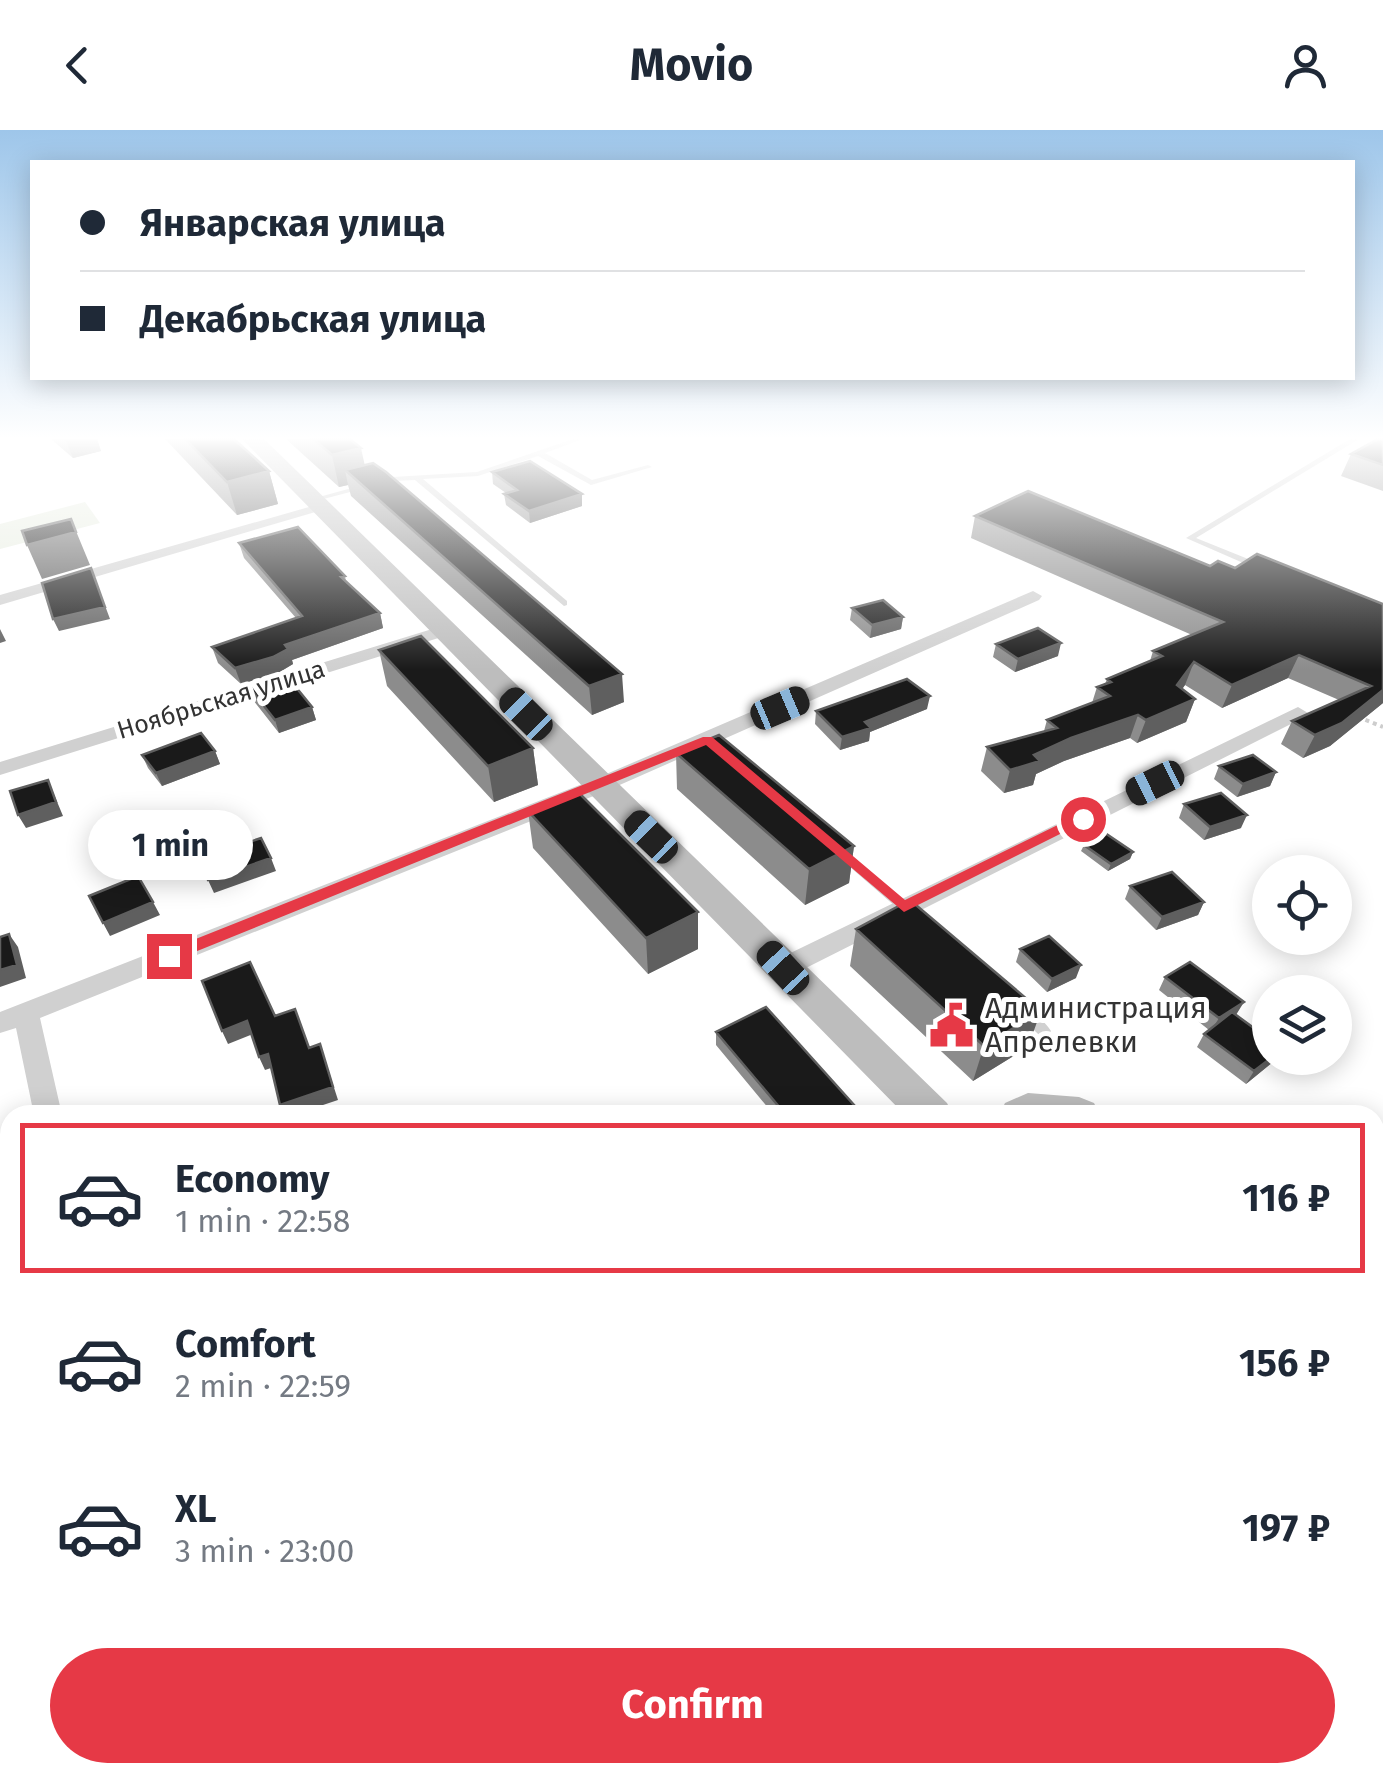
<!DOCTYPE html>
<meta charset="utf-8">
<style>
:root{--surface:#fff;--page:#f2f2f3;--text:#1f2937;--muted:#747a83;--line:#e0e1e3;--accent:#e63946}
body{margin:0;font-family:"Fira Sans",sans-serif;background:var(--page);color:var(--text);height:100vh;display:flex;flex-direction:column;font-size:38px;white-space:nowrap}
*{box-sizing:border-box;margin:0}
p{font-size:32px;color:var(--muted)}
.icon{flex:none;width:55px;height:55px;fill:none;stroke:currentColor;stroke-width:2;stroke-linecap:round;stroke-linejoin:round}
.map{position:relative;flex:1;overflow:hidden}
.panel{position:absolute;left:0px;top:975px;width:1385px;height:678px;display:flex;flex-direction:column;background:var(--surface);border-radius:30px 30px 0 0;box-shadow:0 5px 25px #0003}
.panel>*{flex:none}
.top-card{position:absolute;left:30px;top:30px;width:1325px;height:220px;border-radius:0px;box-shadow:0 5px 25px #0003;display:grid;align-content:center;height:220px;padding:0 50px;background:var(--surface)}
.fabs{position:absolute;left:1252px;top:725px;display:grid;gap:20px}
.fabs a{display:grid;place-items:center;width:100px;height:100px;border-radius:50%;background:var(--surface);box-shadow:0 5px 25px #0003;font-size:50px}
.end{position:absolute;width:45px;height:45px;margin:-22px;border:12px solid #e63946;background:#fff;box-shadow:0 0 0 5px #fff}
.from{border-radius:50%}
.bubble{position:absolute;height:70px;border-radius:35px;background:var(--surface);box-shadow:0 5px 25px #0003;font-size:32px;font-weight:700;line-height:70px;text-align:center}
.car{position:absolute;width:30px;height:60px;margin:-30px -15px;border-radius:12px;box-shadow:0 0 8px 2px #0007;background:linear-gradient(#222 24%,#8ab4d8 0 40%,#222 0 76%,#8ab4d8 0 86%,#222 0)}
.top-card b{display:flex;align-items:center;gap:35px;height:95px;font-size:38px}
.top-card b+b{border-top:2px solid var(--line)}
.top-card i{width:25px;height:25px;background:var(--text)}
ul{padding:18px 0 0;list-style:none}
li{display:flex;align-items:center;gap:30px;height:150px;margin:0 20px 15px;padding:0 30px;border:5px solid transparent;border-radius:0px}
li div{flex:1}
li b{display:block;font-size:38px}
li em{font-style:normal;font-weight:700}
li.selected{border-color:var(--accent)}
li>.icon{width:90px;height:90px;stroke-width:1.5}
.action{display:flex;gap:20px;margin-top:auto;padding:20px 50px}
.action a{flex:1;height:115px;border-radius:60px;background:var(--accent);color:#fff;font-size:40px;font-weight:700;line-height:115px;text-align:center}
header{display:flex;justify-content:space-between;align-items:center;height:130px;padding:0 50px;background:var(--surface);font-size:45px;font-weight:700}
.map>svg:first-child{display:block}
.green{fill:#e6ecdf}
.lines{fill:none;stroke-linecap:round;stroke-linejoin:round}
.path-far1{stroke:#cdcdcd;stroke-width:4;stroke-dasharray:4 4;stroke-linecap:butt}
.path{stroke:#cdcdcd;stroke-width:5;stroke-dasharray:5 5;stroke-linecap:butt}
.lane{fill:#d0d0d0;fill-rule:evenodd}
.street{fill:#d0d0d0;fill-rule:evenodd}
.secondary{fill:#bdbdbd;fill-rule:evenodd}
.wall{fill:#8c8c8c}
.shaded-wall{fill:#5f5f5f}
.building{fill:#1a1a1a;stroke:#5f5f5f;stroke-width:2.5}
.route{fill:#e63946}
.labels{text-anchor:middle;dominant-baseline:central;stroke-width:10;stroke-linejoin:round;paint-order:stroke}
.far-street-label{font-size:25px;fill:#333;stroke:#fff}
.poi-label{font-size:30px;fill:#333;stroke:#fff;text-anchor:start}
</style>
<header><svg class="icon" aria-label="back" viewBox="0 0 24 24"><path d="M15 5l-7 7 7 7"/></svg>Movio<svg class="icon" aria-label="person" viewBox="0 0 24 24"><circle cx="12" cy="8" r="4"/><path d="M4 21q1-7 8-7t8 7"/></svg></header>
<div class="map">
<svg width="1383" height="1651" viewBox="0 0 1383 1651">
<rect width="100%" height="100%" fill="#fff"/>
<path class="green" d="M 85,372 L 100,393 L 0,419 L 0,394 Z"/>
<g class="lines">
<path class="path-far1" d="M 1358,587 L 1383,597"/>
<path class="path" d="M 1375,1158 L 1383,1150"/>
<path class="lane" d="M 573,309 L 583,309 L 545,323 L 592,350 L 648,335 L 652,337 L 591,355 L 538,326 L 478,346 L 423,349 L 567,471 L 567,475 L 564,476 L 415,350 L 392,351 L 312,372 L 308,370 L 392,347 L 477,342 Z
M 1350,309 L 1359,309 L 1196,408 L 1263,435 L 1263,439 L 1257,439 L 1186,408 Z
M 839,717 L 843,718 L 911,777 L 913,780 L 911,783 L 903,783 L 835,724 L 833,721 L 835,718 Z
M 1027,881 C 1036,884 1046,893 1051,901 L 1049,905 L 1039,905 L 1020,886 L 1022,882 Z
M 845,1642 L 867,1642 L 871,1651 L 848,1651 Z"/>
<path class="street" d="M 316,375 L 329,378 L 0,475 L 0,465 Z
M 1033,461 L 1042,466 L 1039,470 L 606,661 L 40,888 L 62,985 L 34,985 L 16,898 L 0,903 L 0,882 L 590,651 Z
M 442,496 L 451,501 L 448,505 L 0,645 L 0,632 Z
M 1298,577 L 1308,583 L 1305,587 L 792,845 L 774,845 L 770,838 L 774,831 Z
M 10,1554 L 10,1596 L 0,1601 L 0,1558 Z
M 331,1642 L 373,1642 L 376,1651 L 334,1651 Z"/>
<path class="secondary" d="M 242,309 L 264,309 L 947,973 L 953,985 L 905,985 Z
M 1028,963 L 1079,967 L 1094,973 L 1100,985 L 999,985 L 1005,973 Z
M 1383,1194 L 1383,1246 L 1375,1250 L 1375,1197 Z
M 1141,1642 L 1207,1642 L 1211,1651 L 1145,1651 Z"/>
</g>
<path class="wall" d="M 51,309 L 97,309 L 101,321 L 73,328 Z
M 165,309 L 234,309 L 269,341 L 278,374 L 237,385 Z
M 286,309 L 350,309 L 365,335 L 624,572 L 592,585 L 351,366 L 348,355 L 339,357 Z
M 1383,309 L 1383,361 L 1341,346 L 1351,324 Z
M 492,342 L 582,376 L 530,393 L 506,375 L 504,364 L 506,363 L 493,354 Z
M 975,386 L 1210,436 L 1235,438 L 1383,474 L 1383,573 L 1330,616 L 1303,628 L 1281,614 L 1292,591 L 1339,570 L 1288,548 L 1222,578 L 1185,555 L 1182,559 L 1195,569 L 1186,592 L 1137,613 L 1130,608 L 1064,631 L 1036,644 L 1033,655 L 1004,663 L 981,641 L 987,617 L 1044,601 L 1047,590 L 1092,573 L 1097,557 L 1105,554 L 1107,549 L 1150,531 L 1153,521 L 1192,505 L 971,408 Z
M 239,413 L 345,446 L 346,451 L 380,483 L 383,498 L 292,530 L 293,534 L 278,543 L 241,554 L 218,533 L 212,517 L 296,488 L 244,428 Z
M 852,478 L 903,487 L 901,499 L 870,508 L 850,490 Z
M 996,514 L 1058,526 L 1015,542 L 993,527 Z
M 379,520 L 533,618 L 538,655 L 494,672 L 387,556 Z
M 249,557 L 312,577 L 316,590 L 279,603 L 253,570 Z
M 927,579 L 870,602 L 869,611 L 840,620 L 815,594 L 816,581 Z
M 215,621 L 220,634 L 162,656 L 148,638 L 142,625 Z
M 676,623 L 854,716 L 849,753 L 805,775 L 677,659 Z
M 1219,636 L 1276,642 L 1270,656 L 1237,667 L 1214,649 Z
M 1184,674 L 1241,698 L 1204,710 L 1179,688 Z
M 528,681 L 698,819 L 648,844 L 533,718 Z
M 1084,715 L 1133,722 L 1130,729 L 1108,741 L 1081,721 Z
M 1130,756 L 1204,772 L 1198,785 L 1156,800 L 1125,769 Z
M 856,799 L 1028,917 L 973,951 L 850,836 Z
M 1020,819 L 1076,848 L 1047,862 L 1016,832 Z
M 1165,847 L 1236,886 L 1274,931 L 1246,954 L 1197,917 L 1204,904 L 1209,900 L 1159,860 Z
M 716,902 L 863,985 L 774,985 L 716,915 Z
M 882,1642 L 1041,1642 L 1047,1651 L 887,1651 Z"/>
<path class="shaded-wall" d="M 65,309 L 97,309 L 101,321 L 73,328 Z
M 361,318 L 368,350 L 345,340 L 348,355 L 339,357 L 332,325 Z
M 269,341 L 278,374 L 237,385 L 227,352 Z
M 582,364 L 582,376 L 530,393 L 529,381 Z
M 71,389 L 90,435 L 42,449 L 27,415 Z
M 91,438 L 110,489 L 59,501 L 53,489 Z
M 380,483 L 383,498 L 292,530 L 293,534 L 278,543 L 241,554 L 235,538 L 285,515 Z
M 903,487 L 901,499 L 870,508 L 872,495 Z
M 0,499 L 6,511 L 0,513 Z
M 1061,513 L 1058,526 L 1015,542 L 1018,529 Z
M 1299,525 L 1288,548 L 1222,578 L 1232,555 Z
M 1194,532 L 1185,555 L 1169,578 L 1177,555 Z
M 622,544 L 624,572 L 592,585 L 589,556 Z
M 1383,560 L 1383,573 L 1330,616 L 1303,628 L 1315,605 Z
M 930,566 L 927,579 L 870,602 L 869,611 L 840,620 L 842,607 L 865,592 Z
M 1195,569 L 1186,592 L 1137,613 L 1146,590 Z
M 312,577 L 316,590 L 279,603 L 275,590 Z
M 1138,585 L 1130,608 L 1064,631 L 1036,644 L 1033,655 L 1004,663 L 1010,640 L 1034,625 L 1071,608 Z
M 533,618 L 538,655 L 494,672 L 488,636 Z
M 215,621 L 220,634 L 162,656 L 156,643 Z
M 1276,642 L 1270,656 L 1237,667 L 1243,654 Z
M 48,650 L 63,686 L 26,698 L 18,685 Z
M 1247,685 L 1241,698 L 1204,710 L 1210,697 Z
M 854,716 L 849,753 L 805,775 L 809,739 Z
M 1133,722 L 1130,729 L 1108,741 L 1111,734 Z
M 271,728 L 276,741 L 214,763 L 208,750 Z
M 153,772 L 160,785 L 110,806 L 103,793 Z
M 1204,772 L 1198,785 L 1156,800 L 1162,787 Z
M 698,782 L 698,819 L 648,844 L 646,808 Z
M 9,804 L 18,817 L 26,848 L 0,857 L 0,840 Z
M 1081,835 L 1076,848 L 1047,862 L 1052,849 Z
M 1244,872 L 1236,885 L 1211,901 L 1219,888 Z
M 1041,881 L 1028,917 L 973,951 L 984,916 Z
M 247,891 L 253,904 L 228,914 L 222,901 Z
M 320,914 L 338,970 L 293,985 L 285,985 L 280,975 Z
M 268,924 L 274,937 L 265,940 L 259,927 Z
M 1271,928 L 1276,928 L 1274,931 L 1246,954 L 1254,941 Z
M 0,1196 L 4,1199 L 9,1259 L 0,1262 Z
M 10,1427 L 10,1441 L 0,1446 L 0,1431 Z
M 217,1642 L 218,1647 L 212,1651 L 193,1651 L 208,1643 Z"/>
<path class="building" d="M 185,309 L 234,309 L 269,341 L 227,352 Z
M 313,309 L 350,309 L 361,318 L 332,325 Z
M 1378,309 L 1383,309 L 1383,335 L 1351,324 Z
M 530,331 L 582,364 L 529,381 L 504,364 L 517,360 L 492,342 Z
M 373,333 L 386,342 L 622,544 L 589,556 L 345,340 Z
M 1028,361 L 1210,436 L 1218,431 L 1235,438 L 1257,424 L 1383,474 L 1383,560 L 1342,593 L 1315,605 L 1292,591 L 1371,556 L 1299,525 L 1232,555 L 1194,532 L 1177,555 L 1195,569 L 1146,590 L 1138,585 L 1071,608 L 1034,625 L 1040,631 L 1010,640 L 987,617 L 1057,598 L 1047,590 L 1110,566 L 1097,557 L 1111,552 L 1107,549 L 1162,526 L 1153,521 L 1223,492 L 975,386 Z
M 71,389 L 76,402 L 27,415 L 22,401 Z
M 298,397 L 345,446 L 341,447 L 380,483 L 285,515 L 288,519 L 273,527 L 235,538 L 212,517 L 302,486 L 239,413 Z
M 91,438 L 105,477 L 53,489 L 42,453 Z
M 883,470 L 903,487 L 872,495 L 852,478 Z
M 1038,498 L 1061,513 L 1018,529 L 996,514 Z
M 421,506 L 533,618 L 488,636 L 379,520 Z
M 286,545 L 312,577 L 275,590 L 249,557 Z
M 907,549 L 930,566 L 865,592 L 871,598 L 842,607 L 816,581 Z
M 201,603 L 215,621 L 156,643 L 142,625 Z
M 719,605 L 854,716 L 809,739 L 676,623 Z
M 1253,625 L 1276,642 L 1243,654 L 1219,636 Z
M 48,650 L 56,672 L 18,685 L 10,661 Z
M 577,661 L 698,782 L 646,808 L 528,681 Z
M 1221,663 L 1247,685 L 1210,697 L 1184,674 Z
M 1105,703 L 1133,722 L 1111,734 L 1084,715 Z
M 261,708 L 271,728 L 208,750 L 198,730 Z
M 1172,742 L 1204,772 L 1162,787 L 1130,756 Z
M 138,746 L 153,772 L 103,793 L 89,766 Z
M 910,770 L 1041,881 L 984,916 L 856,799 Z
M 9,804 L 17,835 L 0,840 L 0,807 Z
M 1049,806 L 1081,835 L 1052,849 L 1020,819 Z
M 250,832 L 275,886 L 295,879 L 309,918 L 320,914 L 333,957 L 280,975 L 268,924 L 259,927 L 247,891 L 222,901 L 202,851 Z
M 1190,832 L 1244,872 L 1219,888 L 1165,847 Z
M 766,877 L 863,985 L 786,985 L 716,902 Z
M 1232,882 L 1270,910 L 1271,928 L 1254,941 L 1204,904 Z
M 10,1363 L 10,1427 L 0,1431 L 0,1367 Z
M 146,1642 L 208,1642 L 208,1643 L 193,1651 L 148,1651 Z
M 902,1642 L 1041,1642 L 1047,1651 L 906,1651 Z"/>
<linearGradient id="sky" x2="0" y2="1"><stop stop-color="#9ec6ea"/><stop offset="0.57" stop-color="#fff"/><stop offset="1" stop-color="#fff" stop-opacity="0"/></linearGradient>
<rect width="1383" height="540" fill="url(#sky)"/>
<path class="route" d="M 703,607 L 712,607 L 905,770 L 1078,685 L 1090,689 L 904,782 L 706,615 L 175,830 L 163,830 L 161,826 L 163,822 Z"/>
<defs>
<symbol id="civic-bare" viewBox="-9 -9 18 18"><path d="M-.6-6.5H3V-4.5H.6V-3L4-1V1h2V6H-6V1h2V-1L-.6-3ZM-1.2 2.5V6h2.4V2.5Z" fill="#e63946" stroke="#fff" stroke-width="2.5" paint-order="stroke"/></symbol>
</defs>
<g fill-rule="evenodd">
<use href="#civic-bare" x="920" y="864" width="63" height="63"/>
</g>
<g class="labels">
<g class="far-street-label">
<text transform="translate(221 570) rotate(-17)">Ноябрьская улица</text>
</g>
<g class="poi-label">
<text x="985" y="878">Администрация<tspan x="985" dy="34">Апрелевки</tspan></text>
</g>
</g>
</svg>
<div class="fabs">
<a><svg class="icon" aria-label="locate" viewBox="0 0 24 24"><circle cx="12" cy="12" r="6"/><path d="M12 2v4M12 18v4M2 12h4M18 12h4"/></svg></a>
<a><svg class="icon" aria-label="layers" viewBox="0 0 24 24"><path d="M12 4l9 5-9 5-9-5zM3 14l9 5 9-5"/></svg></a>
</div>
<i class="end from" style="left:1083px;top:689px"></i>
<i class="end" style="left:169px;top:826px"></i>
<div class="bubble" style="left:88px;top:680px;width:165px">1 min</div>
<i class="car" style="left:780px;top:578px;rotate:67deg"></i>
<i class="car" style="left:526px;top:584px;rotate:315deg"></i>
<i class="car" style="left:1155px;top:653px;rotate:244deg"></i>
<i class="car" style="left:651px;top:707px;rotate:314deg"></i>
<i class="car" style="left:783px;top:838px;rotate:317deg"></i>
<div class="top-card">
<b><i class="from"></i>Январская улица</b>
<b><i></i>Декабрьская улица</b>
</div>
<section class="panel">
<ul>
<li class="selected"><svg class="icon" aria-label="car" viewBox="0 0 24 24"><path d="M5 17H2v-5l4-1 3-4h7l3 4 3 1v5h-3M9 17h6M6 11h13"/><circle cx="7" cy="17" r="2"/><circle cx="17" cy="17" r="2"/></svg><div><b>Economy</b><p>1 min · 22:58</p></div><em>116 ₽</em></li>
<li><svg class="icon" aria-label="car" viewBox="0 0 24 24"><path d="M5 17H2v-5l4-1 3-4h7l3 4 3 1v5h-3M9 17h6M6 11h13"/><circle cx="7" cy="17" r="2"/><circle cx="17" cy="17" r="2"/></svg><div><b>Comfort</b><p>2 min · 22:59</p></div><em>156 ₽</em></li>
<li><svg class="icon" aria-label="car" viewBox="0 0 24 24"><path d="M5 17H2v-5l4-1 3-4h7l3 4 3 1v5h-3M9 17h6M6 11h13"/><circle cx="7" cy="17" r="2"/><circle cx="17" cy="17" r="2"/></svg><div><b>XL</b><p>3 min · 23:00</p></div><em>197 ₽</em></li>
</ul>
<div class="action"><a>Confirm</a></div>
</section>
</div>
